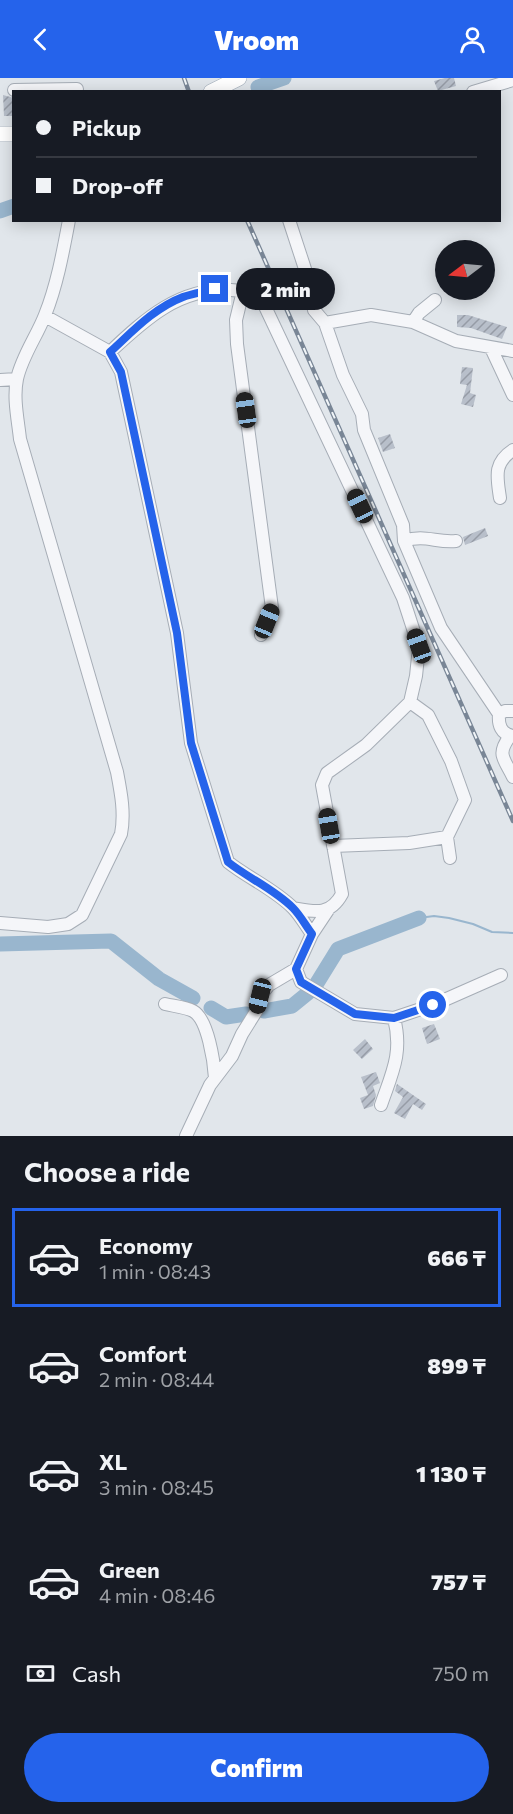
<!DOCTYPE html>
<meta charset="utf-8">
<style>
:root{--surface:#171b24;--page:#20242c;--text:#f1f3f6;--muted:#9ea1a6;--line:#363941;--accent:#2563eb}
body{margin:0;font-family:Commissioner,sans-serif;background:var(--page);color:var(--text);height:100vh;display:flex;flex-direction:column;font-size:22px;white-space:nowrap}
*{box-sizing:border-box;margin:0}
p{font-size:20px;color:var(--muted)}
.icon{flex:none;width:33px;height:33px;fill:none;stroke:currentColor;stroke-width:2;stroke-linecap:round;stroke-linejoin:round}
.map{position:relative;height:1058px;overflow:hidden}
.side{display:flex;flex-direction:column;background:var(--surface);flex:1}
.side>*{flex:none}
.hud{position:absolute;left:12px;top:12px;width:489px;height:132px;border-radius:0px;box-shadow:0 3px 15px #0003;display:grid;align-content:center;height:132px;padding:0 24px;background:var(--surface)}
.needle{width:39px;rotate:254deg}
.buttons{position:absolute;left:435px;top:162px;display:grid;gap:12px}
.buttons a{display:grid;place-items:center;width:60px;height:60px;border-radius:50%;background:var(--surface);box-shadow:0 3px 15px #0003;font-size:30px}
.end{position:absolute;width:27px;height:27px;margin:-14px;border:8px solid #2563eb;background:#fff;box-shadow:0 0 0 3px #fff}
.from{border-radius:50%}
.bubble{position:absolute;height:42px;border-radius:21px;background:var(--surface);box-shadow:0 3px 15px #0003;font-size:20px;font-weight:800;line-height:42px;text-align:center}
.car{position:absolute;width:18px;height:36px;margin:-18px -9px;border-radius:8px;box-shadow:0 0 4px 2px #0007;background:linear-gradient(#222 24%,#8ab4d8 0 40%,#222 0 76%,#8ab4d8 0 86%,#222 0)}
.hud b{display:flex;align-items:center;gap:21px;height:57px;font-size:22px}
.hud b+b{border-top:2px solid var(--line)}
.hud i{width:15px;height:15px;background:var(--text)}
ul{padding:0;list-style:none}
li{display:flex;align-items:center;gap:18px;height:99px;margin:0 12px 9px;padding:0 12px;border:3px solid transparent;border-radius:0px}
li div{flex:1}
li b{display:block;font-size:22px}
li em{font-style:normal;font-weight:800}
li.current{border-color:var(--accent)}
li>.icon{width:54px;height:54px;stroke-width:1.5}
h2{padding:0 24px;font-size:27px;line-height:72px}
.pay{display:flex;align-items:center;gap:15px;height:66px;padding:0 24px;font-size:22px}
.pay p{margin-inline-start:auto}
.button{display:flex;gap:12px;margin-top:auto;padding:12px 24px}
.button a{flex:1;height:69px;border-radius:36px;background:var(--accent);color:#fff;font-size:24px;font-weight:800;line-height:69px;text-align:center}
header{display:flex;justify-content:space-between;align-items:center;height:78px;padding:0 24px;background:var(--accent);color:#fff;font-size:27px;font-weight:800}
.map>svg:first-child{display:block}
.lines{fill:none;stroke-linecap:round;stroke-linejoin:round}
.stream{stroke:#99b6ce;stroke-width:2}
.river{stroke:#99b6ce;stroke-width:15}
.building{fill:url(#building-hatch)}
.minor-casing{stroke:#a6adb6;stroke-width:14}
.major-casing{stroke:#9fabb8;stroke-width:16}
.minor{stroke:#f5f6f9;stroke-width:12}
.major{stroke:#fff;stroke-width:15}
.rail-casing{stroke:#798696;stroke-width:4.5}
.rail{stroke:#f1f5f8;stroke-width:2;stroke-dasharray:7;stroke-linecap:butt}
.route{stroke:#2563eb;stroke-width:8}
</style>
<header><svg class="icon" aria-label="back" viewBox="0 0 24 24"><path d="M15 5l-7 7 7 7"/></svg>Vroom<svg class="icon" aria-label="person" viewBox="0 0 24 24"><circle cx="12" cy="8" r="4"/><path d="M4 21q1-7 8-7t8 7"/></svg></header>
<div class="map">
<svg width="513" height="1058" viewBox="0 0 513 1058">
<defs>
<pattern id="building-hatch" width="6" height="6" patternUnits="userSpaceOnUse" patternTransform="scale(1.5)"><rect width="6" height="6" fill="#b8bfca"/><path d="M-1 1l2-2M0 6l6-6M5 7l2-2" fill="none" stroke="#969ca6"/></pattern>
</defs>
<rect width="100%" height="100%" fill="#e1e6eb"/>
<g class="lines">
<path class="stream" d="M 419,840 L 434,838 L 449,840 L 473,846 L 492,854 L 513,855"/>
<path class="river" d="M 258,9 L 284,0
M 0,133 L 14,128
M 0,866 L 111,863 L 159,901 L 193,920
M 317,905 L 338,871 L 419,840
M 211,930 L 226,939 L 246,936
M 264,933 L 292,928 L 308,915"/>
</g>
<path class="building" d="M 445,0 L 454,0 L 456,8 L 438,13 L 434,3 Z
M 3,17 L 14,20 L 14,38 L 4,38 Z
M 457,237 L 468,237 L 507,249 L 502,261 L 471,250 L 457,249 Z
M 462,289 L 473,290 L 470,315 L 476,317 L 473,329 L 461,326 L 467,307 L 460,306 Z
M 390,356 L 395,370 L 383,374 L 378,360 Z
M 485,450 L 488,458 L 465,467 L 463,459 Z
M 434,946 L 440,961 L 427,966 L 422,950 Z
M 365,961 L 373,971 L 362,981 L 353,972 Z
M 376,994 L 380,1005 L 373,1008 L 376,1017 L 373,1028 L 364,1031 L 360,1020 L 368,1017 L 361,999 Z
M 397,1006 L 426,1026 L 422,1032 L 413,1026 L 405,1041 L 394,1035 L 403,1019 L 395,1013 Z"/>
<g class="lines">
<defs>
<path id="minor" d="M 14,12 L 77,11
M 473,14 L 513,2
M 289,142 L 306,194 L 314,232 L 325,245 L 343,297 L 362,336 L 364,352 L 403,447 L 404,463 L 441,550 L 499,636 C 498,647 501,656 513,658
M 243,213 L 236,242 L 237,266 L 272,530 L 261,557
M 45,238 L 110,274 L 121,294 L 177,555 L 191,665 L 228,784 C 248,800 274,811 293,830 C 300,837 306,848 312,856 L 296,891 L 301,904 L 355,936 L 394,940 L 433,927 L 501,897
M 413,244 L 419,235 L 435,222
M 325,245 L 371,237 L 413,244 L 456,263 L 513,273
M 491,270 L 513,317
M 110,274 C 145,241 180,209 231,212 C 243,213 252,212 261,220 L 403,520 L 419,569 L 416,598 L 410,624 L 366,667 L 327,695 L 322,707 L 342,816 C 330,838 315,834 293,830
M 0,302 L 17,301
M 500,420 C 497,399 493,385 513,372
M 404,463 C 425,456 436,465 456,463
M 410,624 L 428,637 L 451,683 L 465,722 L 447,759 L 450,780
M 499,636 L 505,633 L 513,633
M 510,658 C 496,677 504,680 513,699
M 333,768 L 409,765 L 447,759
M 0,845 L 48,849 L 68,846 L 82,837 L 121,756 C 125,735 121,715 117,694 L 20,361 C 18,342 13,320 17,301 C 22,278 37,258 45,237 C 57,207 63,174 69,142
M 312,856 L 328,832
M 165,926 C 173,928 185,929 193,933 C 208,941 214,984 215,1000
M 381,1027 C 392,995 403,975 394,940
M 186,1058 L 210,1007 L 232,978 L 242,956 L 257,932 L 260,918 L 269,907 L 296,891"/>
<path id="major" d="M 211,14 L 239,0
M 0,56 L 14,56"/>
</defs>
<use href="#minor" class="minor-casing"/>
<use href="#major" class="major-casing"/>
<use href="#minor" class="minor"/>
<use href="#major" class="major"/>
<defs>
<path id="rail" d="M 184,0 L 189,14
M 247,142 L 513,743"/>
</defs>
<use href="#rail" class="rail-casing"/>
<use href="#rail" class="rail"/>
</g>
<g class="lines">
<path class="route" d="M 215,211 C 205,214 193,215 183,219 C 154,230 132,254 110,274 L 121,294 L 177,555 L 191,665 L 228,784 C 248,800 274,811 293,830 C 300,837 306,848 312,856 L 296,891 L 301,904 L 355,936 L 394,940 L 433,927"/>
</g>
</svg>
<div class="buttons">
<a><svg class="needle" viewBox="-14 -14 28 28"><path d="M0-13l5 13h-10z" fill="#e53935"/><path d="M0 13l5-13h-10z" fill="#9ea1a6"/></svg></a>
</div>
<i class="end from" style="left:433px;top:927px"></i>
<i class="end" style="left:215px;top:211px"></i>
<div class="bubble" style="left:236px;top:190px;width:99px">2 min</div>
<i class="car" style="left:246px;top:332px;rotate:352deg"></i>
<i class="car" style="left:360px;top:428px;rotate:335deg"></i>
<i class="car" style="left:267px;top:543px;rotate:22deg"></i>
<i class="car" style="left:419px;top:568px;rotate:340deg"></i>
<i class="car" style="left:329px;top:748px;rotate:350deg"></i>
<i class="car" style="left:260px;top:918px;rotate:194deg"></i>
<div class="hud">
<b><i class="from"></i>Pickup</b>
<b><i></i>Drop-off</b>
</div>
</div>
<section class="side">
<h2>Choose a ride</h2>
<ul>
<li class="current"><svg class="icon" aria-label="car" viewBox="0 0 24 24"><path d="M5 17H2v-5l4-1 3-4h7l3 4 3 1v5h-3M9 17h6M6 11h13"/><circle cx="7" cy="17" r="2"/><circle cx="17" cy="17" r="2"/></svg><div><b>Economy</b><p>1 min · 08:43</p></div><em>666 ₸</em></li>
<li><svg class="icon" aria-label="car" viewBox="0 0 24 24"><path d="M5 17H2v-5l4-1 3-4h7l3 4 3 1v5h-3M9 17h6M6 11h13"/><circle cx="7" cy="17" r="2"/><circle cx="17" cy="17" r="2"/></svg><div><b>Comfort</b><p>2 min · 08:44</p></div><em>899 ₸</em></li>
<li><svg class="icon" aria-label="car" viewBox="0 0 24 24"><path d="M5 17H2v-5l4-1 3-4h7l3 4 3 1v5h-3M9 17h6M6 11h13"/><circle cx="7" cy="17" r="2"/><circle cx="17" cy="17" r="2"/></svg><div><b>XL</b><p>3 min · 08:45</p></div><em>1 130 ₸</em></li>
<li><svg class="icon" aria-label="car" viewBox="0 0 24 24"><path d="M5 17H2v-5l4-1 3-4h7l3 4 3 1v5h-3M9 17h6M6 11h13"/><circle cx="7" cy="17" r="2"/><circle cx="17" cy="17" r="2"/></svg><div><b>Green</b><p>4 min · 08:46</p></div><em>757 ₸</em></li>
</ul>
<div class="pay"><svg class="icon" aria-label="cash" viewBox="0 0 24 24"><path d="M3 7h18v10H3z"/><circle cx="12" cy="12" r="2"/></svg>Cash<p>750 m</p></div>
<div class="button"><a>Confirm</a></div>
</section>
